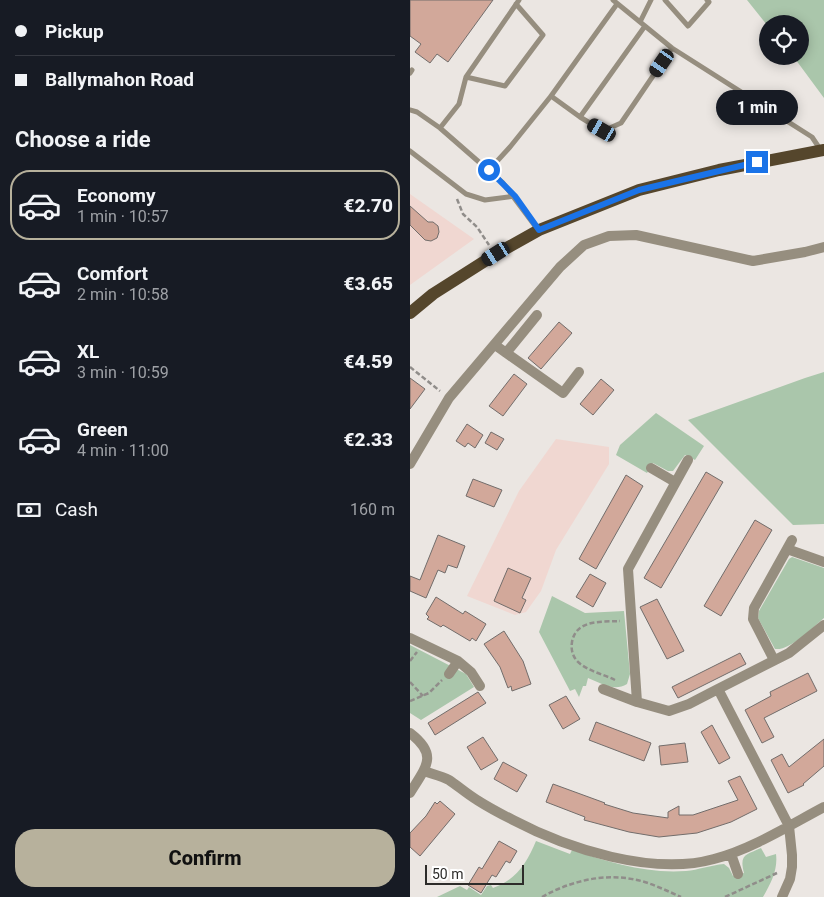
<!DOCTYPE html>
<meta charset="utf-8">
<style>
:root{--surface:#171b24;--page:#20242c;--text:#f1f3f6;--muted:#9ea1a6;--line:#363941;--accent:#b7b19c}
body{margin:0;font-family:Roboto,sans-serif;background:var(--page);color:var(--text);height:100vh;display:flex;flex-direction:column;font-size:19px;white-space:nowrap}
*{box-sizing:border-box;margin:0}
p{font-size:16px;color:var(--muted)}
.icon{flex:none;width:28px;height:28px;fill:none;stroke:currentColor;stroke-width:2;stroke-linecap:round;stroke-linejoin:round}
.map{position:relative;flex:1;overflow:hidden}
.side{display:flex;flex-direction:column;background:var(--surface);width:410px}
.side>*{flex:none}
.guide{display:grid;align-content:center;height:110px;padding:0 15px;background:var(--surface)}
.tools{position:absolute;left:349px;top:15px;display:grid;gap:10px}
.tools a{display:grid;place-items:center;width:50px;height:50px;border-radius:50%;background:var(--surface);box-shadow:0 2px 12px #0003;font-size:25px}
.scale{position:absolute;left:15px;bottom:12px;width:99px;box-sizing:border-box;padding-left:5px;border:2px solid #2d2c2a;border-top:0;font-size:14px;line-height:18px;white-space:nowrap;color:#2d2c2a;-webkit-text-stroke:4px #fff;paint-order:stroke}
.end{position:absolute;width:22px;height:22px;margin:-11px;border:6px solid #1a73e8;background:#fff;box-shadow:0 0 0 2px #fff}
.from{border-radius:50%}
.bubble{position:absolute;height:35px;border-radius:18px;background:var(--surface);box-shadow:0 2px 12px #0003;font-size:16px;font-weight:800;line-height:35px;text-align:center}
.car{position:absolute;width:15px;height:30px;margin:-15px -8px;border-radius:6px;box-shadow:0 0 4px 1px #0007;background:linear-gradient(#222 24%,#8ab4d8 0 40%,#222 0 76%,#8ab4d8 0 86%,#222 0)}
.guide b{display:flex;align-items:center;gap:18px;height:48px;font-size:19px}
.guide b+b{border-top:1px solid var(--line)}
.guide i{width:12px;height:12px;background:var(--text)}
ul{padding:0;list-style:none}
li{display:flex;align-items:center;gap:15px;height:70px;margin:0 10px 8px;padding:0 5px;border:2px solid transparent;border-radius:20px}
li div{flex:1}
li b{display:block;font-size:19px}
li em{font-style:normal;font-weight:800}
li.selected{border-color:var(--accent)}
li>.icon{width:45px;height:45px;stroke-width:1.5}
h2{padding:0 15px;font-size:22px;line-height:60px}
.pay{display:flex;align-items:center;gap:12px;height:55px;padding:0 15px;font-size:19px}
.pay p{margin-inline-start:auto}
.action{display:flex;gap:10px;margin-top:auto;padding:10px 15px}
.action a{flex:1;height:58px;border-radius:20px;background:var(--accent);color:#111;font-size:20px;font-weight:800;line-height:58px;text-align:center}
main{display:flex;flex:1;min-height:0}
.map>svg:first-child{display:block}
.industrial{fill:#f0d7d1}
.green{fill:#aac6ab}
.building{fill:#d2a89a;stroke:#726d6b}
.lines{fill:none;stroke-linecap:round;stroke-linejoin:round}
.path{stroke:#908d8a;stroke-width:2.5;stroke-dasharray:5 2.5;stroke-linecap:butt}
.lane{stroke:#968e7f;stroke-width:5}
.street{stroke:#968e7f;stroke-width:10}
.primary{stroke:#55462c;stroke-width:12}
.route{stroke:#1a73e8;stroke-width:6}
</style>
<main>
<section class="side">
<div class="guide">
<b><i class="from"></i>Pickup</b>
<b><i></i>Ballymahon Road</b>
</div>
<h2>Choose a ride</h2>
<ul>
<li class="selected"><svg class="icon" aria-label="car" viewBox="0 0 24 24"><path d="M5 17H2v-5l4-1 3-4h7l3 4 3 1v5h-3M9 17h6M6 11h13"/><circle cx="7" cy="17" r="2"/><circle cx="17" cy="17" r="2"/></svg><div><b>Economy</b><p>1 min · 10:57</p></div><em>€2.70</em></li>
<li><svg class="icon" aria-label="car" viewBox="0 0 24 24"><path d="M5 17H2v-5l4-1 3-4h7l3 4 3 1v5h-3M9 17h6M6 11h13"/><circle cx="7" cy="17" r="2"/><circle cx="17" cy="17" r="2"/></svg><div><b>Comfort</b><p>2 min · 10:58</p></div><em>€3.65</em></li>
<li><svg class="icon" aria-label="car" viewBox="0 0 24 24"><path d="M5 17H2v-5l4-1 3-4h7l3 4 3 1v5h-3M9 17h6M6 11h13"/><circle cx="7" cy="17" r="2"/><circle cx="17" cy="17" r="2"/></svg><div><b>XL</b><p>3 min · 10:59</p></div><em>€4.59</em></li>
<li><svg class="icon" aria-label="car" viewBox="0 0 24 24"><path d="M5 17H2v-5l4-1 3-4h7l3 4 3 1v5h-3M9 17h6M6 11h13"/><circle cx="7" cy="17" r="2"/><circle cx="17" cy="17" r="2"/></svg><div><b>Green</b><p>4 min · 11:00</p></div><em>€2.33</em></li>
</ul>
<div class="pay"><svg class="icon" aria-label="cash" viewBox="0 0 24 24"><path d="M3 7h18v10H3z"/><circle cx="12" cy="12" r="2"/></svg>Cash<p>160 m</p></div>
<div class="action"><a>Confirm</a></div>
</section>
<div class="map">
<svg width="414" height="897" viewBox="0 0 414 897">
<rect width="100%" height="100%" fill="#ebe6e2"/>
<path class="industrial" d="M 0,194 L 64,239 L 0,285 Z
M 146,439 L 199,447 L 199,464 L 146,550 L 131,591 L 116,612 L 105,615 L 57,596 L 109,491 Z"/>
<path class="green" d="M 337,0 L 414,0 L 414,98 L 383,56 L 390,56 L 390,24 L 357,25 Z
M 414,372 L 414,524 L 383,525 L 278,420 L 395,378 Z
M 246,413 L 294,446 L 285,460 L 275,455 L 263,471 L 258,471 L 243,463 L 237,473 L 206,455 L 210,445 Z
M 382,557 L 414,568 L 414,618 C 402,628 380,651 365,649 L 348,618 L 349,611 L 379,559 Z
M 142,596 L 175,613 L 214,611 L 220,674 L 217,684 C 204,692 191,683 178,678 L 176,686 L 173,686 L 169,697 L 165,689 L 160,691 L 129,632 Z
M 0,645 L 56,674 L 64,687 L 11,720 L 0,713 Z
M 126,841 L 160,854 L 162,850 C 199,862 236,874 276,871 C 288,870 301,865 314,864 L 319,868 L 323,876 L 334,873 C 329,854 336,855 351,848 L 356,857 L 366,854 C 368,870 361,883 353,897 L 27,897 L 50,886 L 57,890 L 59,887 L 71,895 L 77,886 L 81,885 L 83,888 C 106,880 117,863 126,841 Z"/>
<path class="building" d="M 0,0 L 83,0 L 38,62 L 27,54 L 20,63 L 5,52 L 11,44 L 0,36 Z
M 0,206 L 18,222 L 23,222 L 28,226 L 29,232 L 27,238 L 21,241 L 15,240 L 0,225 Z
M 149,322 L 162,333 L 131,369 L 118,358 Z
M 104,374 L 117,384 L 93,416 L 79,406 Z
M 0,378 L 15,389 L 0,409 Z
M 191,379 L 204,390 L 183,415 L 170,404 Z
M 57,424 L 73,435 L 65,448 L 58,443 L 55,447 L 46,441 Z
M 81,432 L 94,439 L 87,450 L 75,443 Z
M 296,472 L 313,482 L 251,588 L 234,578 Z
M 216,475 L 233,486 L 186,569 L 169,559 Z
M 63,479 L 92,490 L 84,507 L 56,496 Z
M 345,520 L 362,530 L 311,616 L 294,606 Z
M 28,535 L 55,546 L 47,568 L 38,565 L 35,573 L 28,570 L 16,598 L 0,591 L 0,576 L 10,580 Z
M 98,568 L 121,578 L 112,598 L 116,600 L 110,613 L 84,601 Z
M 180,574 L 196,583 L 183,607 L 166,597 Z
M 26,597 L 53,614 L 55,611 L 76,624 L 66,641 L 62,638 L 60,641 L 33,625 L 31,627 L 17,619 L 19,617 L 16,614 Z
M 247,599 L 274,651 L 257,659 L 230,607 Z
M 94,631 L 113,661 L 121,684 L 102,691 L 101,686 L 98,688 L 90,667 L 74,644 Z
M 330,653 L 336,664 L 268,698 L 262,687 Z
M 398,673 L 407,691 L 354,718 L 364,737 L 352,743 L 335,710 L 361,696 L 360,692 Z
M 68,692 L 76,703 L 25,735 L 18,723 Z
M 156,696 L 170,719 L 153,729 L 139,705 Z
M 186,722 L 241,743 L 234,761 L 179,740 Z
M 302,725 L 320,758 L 309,764 L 291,732 Z
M 73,737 L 88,760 L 71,770 L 57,747 Z
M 414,739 L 414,766 L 393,784 L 394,785 L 378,793 L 361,760 L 372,754 L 379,767 Z
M 275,743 L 278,762 L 251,765 L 249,746 Z
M 93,762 L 117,775 L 107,792 L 84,779 Z
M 330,776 L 347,809 L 321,822 L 287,833 L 249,837 L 219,832 L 174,820 L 175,817 L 136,802 L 143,784 L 195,803 L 194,804 L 223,813 L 258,818 L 258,812 L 269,806 L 269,815 L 283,815 L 328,800 L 318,781 Z
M 30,801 L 45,814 L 10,856 L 0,847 L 0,833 L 16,816 L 25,802 L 27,804 Z
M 89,841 L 107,851 L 100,863 L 96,861 L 86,877 L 82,875 L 71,893 L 58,885 L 69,867 L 72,869 L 75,864 Z"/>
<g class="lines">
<path class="path" d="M 47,199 L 53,214 L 67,227 L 79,245
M 0,367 L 30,391
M 0,661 L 7,652
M 205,680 C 193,674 177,671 167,661 C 162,655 161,649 162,642 C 166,619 192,622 210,621
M 0,682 L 13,696
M 0,701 L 19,693 L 32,680
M 132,897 C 164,879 202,871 238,883 C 249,887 260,892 271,897
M 315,897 L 367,873"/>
<path class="lane" d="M 203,0 L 262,48 L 402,137 L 410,149
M 255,0 L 278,26 L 299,2 L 297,0
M 207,4 L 141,96 L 170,117 L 193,131 L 211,123 L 262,48
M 230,22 L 241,0
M 0,73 L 2,70
M 56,77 L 95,86 L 133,35 L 106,4
M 0,110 L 7,112 L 30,128 L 93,183 L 128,230
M 170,117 L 235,26
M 30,128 L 49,104 L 56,77 L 109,0
M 0,151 L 56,194 L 75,200 L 105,196
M 79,170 L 100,147 L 141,96"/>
<path class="street" d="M 85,345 L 153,393 L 169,372
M 96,353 L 127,315
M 278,460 L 218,569 L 227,702 L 259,711 L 279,704 L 308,689 L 379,826 L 382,855 L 382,867 L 380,879 L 372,897
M 0,464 L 39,398 L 150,267 L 174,245 L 199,236 L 226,235 L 343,261 L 395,252 L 414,247
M 241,468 L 265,482
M 377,549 L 382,540
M 0,638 L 48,661 L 61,672 L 70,686
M 364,660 L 343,619 L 344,608 L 377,549 L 414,562
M 39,674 L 48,661
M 193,689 L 227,702
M 308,689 L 379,653 L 414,625
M 0,733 C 29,755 16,767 0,793
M 14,771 C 22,774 31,776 39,780 C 48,786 57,794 67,800 C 78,807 91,814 103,820 C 158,849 243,876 304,859 C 342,849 380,825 414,807
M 321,854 L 328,874"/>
<path class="primary" d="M 0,313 L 23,294 L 86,254 L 129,230 L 229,190 L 309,170 L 414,150"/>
</g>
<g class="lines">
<path class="route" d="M 79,170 L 105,196 L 129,230 L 229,190 L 347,162"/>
</g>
</svg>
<div class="tools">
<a><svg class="icon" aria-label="locate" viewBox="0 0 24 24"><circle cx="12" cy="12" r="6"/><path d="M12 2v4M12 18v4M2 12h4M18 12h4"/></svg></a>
</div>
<div class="scale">50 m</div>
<i class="end from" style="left:79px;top:170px"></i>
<i class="end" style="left:347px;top:162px"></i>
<div class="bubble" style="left:306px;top:90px;width:82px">1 min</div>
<i class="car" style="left:252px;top:63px;rotate:215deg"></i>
<i class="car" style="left:192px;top:130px;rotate:300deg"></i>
<i class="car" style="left:86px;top:254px;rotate:238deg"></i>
</div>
</main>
